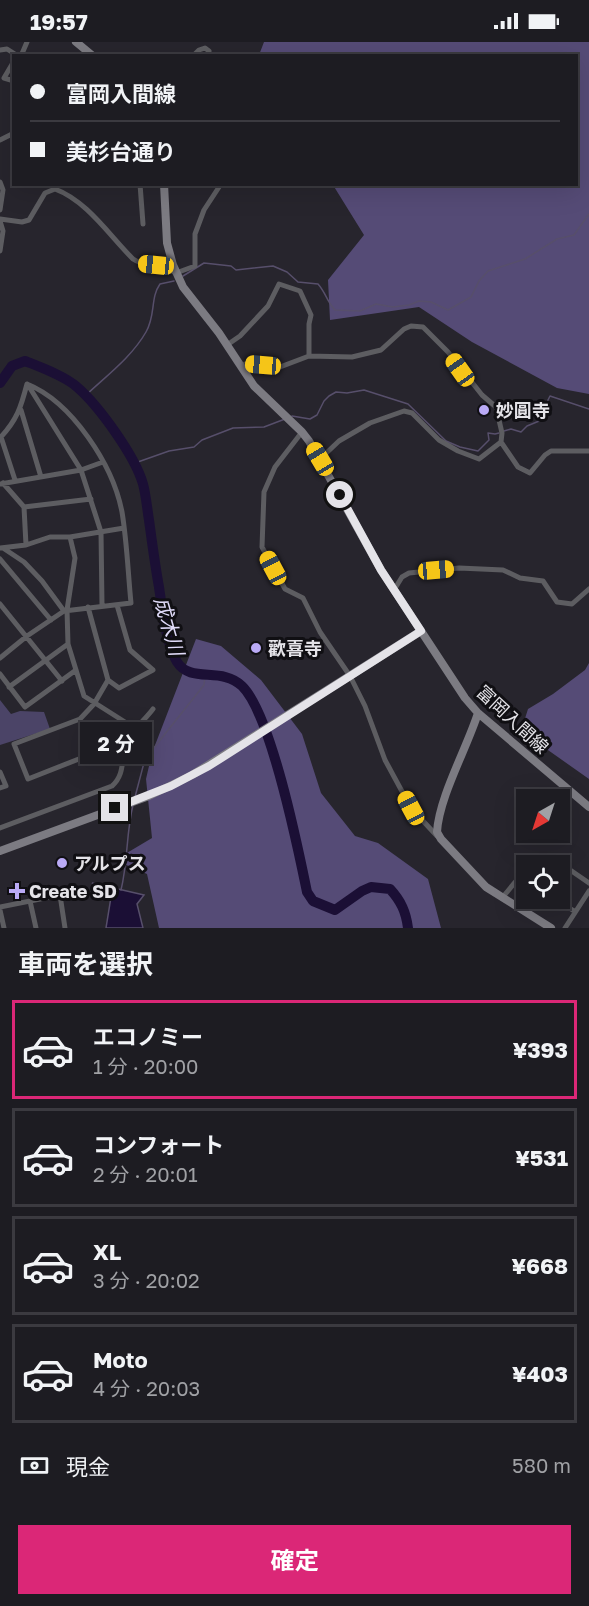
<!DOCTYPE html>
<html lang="ja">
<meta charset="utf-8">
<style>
:root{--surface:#1d1c22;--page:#2a292f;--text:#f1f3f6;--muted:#a0a1a5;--line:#3b3a40;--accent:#db2777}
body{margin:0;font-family:"Golos Text","Noto Sans JP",sans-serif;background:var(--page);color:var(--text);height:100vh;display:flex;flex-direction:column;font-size:22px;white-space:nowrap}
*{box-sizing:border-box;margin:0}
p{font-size:20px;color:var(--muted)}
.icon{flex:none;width:33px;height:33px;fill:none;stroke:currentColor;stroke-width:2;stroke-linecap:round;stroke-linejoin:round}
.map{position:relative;height:886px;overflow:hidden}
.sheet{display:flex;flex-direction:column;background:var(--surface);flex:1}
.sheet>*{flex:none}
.top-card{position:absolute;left:12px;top:12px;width:566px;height:132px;border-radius:0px;box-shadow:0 6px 24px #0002,0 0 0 2px var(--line);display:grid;align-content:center;height:132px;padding:0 18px;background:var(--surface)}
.needle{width:39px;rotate:219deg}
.buttons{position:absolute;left:516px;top:747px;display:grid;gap:12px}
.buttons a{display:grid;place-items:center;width:54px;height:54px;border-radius:0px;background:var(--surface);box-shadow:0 6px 24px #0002,0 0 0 2px var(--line);font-size:30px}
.end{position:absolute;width:27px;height:27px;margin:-14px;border:8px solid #e4e3e8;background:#111;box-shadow:0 0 0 3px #111}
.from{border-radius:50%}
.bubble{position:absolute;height:42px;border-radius:0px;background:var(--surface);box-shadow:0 6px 24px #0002,0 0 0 2px var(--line);font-size:20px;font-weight:700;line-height:42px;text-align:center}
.car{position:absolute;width:18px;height:36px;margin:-18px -9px;border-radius:8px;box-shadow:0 0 4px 2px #0007;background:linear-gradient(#f5c518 24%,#345 0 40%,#f5c518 0 76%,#345 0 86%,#f5c518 0)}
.top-card b{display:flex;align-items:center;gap:21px;height:57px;font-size:22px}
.top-card b+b{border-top:2px solid var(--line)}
.top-card i{width:15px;height:15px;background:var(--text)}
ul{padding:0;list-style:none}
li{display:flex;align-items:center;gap:18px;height:99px;margin:0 12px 9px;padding:0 6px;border:3px solid var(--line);border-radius:0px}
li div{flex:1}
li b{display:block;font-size:22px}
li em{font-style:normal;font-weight:700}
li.on{border-color:var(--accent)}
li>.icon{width:54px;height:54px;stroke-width:1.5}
h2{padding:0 18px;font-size:27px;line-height:72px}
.pay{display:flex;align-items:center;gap:15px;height:66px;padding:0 18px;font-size:22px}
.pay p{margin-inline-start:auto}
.button{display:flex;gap:12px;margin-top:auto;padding:12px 18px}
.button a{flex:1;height:69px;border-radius:0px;background:var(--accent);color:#fff;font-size:24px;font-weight:700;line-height:69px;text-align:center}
.status{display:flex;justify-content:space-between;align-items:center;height:42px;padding:0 30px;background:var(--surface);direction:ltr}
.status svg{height:16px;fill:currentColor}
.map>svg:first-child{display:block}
.green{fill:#4b4467}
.forest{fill:#554b76}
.water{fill:#1b0f35;stroke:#574f6b;stroke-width:1.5}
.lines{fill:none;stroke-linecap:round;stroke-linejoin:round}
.stream{stroke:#574f6b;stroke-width:1.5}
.river{stroke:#1b0f35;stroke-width:10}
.street{stroke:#5d5d61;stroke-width:5}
.secondary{stroke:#7c7b82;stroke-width:8}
.route{stroke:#e4e3e8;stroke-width:8}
.poi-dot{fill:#baaaf6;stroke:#100f13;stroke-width:2}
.labels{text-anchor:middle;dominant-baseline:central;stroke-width:6;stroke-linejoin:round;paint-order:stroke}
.poi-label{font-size:18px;font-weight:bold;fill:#e4e3e8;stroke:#100f13;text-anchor:start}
.street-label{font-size:18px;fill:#e4e3e8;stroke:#100f13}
.water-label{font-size:20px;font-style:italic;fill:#e0dbf9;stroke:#100f13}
</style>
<div class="status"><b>19:57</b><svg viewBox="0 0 49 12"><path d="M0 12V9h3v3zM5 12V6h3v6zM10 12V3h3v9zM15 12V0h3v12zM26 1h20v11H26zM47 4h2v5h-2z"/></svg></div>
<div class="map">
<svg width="589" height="886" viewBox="0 0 589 886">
<rect width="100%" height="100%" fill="#27252d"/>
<path class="green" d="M 0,658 L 11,672 L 20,669 L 44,670 L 50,687 L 0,703 Z"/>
<path class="forest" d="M 264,0 L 589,0 L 589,352 L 557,346 L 472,300 L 419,265 L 330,278 L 328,238 L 364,193 L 333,143 L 576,142 L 576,14 L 259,13 Z
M 196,597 L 221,604 L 261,638 L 302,692 L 321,751 L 355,794 L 378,801 L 428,837 L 441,886 L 159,886 L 147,832 L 115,818 L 152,796 L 146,737 L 152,711 Z
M 589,621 L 589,737 L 521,689 L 528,667 L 553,652 L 585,628 Z"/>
<path class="water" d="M 92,841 L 144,853 L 137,862 L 143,886 L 106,886 L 111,855 Z"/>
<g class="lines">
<path class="stream" d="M 183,234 L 204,221 L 231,224 L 236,228 L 273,224 L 287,230 L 298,240 L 318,242 C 326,251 327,260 335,268 L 360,269 L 376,262 L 393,265 L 409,263 L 419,259 L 431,260 L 448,268 L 471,255 L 479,239 L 488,229 L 525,217 L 557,197 L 574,193 L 589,172
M 85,354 C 106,334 131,316 146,290 C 156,273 150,256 160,242 L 174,239
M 292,374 L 310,377 L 317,373 L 324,359 L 329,354 L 336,350 L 347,351 L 364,348 L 408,362 L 446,399 L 460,405 L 478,409 L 489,398 L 488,391 L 495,392 L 499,391
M 504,389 L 511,387 L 521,390 L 527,384 L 544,377 L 548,358 L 550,354 L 589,367
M 135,421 L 169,409 L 194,405 L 202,398 L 233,386 L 264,385 L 285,377
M 135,755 L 145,717 L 204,643 L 205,633
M 121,848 C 128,820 126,791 133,763"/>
<path class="river" d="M 0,341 L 12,324 L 25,319 C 40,325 65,334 77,345 C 99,364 135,414 143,442 C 146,453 147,466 149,478 C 152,500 155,523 159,545 C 162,566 166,602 177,620 C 191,642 221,624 242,644 C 271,672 298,806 307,850 L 313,859 L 335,868 L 362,849 L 371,845 L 390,847 C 401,859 406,870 408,886"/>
<path class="street" d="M 0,8 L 7,7 L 18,14
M 21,14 L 27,0
M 193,14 L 199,8 L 205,6 L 209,9
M 14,19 L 4,36 L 14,39
M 0,98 L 14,91
M 0,140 L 3,148 L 0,168
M 140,142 L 143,182
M 0,177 L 22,180 L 29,178 L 45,151 L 55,147 C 87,159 109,193 133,217 C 146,226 161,222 176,231 L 195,224 L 195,192 L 204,168 L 221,142
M 0,179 L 3,189 L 0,209
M 227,303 L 240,294 L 268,264 L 279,242 L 300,249 L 311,273 L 309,282 L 309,314
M 240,323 L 246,322 L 280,325 L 309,314 L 352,315 L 381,308 L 404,287 L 411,284 L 423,285 L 448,310 L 482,353 L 496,365 L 502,391 L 501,400
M 28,343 L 81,428 L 101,490 L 102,563
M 21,368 L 41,435
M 302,390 L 275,425 L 264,450 L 262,505 L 285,547 L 303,556 L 320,590 L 350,634 L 365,664 L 385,718 L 411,766 L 437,794
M 1,395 L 15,438
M 0,396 C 17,378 21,365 27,342
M 320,417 L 339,399 L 370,381 L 404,369 L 412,371 L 439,398 L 458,409 L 479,417 L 501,400 L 518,425 L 530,431 L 545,413 L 551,409 L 589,409
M 3,441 L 24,465 L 26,503
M 0,442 L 81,428 L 103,420
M 24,465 L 91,457
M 70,495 L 75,516 L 67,568 L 68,602 L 84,654 L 136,687
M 0,506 L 26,503 L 50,495 L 70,495 L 124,486
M 3,506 L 24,520 L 42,539 L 64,569
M 0,517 L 51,578
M 394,548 L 402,535 L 409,531 L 459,526 L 503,528 L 520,536 L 543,539 L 557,560 L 572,562 L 589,547
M 0,562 L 62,639
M 88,565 L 108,638 L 119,646 L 153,628 L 130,608 L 117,563
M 0,616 L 27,594 L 64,569 L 131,561 C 128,531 127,500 122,470 C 113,423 72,360 27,342
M 0,632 L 25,665 L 76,628
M 108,638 L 94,662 L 80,677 L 14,702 L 28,737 L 89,713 L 101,711 L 124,714
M 9,645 L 68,602
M 0,730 L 6,744 L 0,746
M 0,786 L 112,744 C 125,733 121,717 126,703 C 131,689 144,679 153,667
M 529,824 L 532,820 L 542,824
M 558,824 L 560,821 L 589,841
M 502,856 L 526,827
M 554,856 L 574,869
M 30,859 L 36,886
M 0,865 L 60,853 L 65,886
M 0,868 L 4,886
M 565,886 L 589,849"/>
<path class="secondary" d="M 76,0 L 93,14
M 164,142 L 167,201 L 173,223 L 183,245 L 219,291 L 254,344 L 302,390 L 309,399 L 381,528 L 465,656 L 478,671 L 589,765
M 478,671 C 467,706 439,755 437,790 L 441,797 L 486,845 L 551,886
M 0,809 L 149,754 L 192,733 L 421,589"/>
</g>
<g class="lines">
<path class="route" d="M 115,766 L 171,744 L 209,724 L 421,589 L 381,528 L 340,453"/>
</g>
<g class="poi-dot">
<circle cx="484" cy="368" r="6"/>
<circle cx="256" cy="606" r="6"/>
<circle cx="62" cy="821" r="6"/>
<path d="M14 840h6v6h6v6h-6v6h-6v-6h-6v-6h6z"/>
</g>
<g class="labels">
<g class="poi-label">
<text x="496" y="368">妙圓寺</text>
<text x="268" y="606">歡喜寺</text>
<text x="74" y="821">アルプス</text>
<text x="29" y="849">Create SD</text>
</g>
<g class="street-label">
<text transform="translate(513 677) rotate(43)">富岡入間線</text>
</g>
<g class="water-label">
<text transform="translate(170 584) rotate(74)">成木川</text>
</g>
</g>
</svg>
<div class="buttons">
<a><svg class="needle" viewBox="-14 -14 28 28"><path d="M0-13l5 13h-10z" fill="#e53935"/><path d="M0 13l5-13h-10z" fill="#a0a1a5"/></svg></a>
<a><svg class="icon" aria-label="locate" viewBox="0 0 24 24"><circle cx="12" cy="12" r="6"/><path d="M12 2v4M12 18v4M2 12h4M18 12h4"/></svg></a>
</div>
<i class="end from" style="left:340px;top:453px"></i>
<i class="end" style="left:115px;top:766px"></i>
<div class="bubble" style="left:80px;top:680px;width:72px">2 分</div>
<i class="car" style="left:156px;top:223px;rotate:276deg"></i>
<i class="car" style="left:263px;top:323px;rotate:275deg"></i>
<i class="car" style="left:460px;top:328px;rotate:325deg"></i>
<i class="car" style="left:320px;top:417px;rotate:329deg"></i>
<i class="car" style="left:273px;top:526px;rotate:332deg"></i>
<i class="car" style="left:436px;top:528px;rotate:85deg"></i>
<i class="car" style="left:411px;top:766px;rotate:332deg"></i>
<div class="top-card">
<b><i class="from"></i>富岡入間線</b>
<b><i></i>美杉台通り</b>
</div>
</div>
<section class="sheet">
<h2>車両を選択</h2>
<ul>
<li class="on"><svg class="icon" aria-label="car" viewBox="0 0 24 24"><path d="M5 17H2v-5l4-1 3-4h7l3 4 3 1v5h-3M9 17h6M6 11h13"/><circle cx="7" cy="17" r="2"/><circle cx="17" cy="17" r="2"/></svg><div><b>エコノミー</b><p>1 分 · 20:00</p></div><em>¥393</em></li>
<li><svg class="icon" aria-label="car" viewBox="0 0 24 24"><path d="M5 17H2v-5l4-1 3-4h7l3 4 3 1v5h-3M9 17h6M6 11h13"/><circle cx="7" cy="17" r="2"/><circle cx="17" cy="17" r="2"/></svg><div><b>コンフォート</b><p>2 分 · 20:01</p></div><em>¥531</em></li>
<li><svg class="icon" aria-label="car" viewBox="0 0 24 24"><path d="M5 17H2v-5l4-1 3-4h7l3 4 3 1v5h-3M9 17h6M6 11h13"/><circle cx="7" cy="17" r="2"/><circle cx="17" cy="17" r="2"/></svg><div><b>XL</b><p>3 分 · 20:02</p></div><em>¥668</em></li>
<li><svg class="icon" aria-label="car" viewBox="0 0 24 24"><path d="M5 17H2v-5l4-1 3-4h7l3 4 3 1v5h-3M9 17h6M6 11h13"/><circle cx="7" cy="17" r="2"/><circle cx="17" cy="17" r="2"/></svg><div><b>Moto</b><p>4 分 · 20:03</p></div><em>¥403</em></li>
</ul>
<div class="pay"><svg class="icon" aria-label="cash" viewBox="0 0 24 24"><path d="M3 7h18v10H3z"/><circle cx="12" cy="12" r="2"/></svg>現金<p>580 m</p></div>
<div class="button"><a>確定</a></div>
</section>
